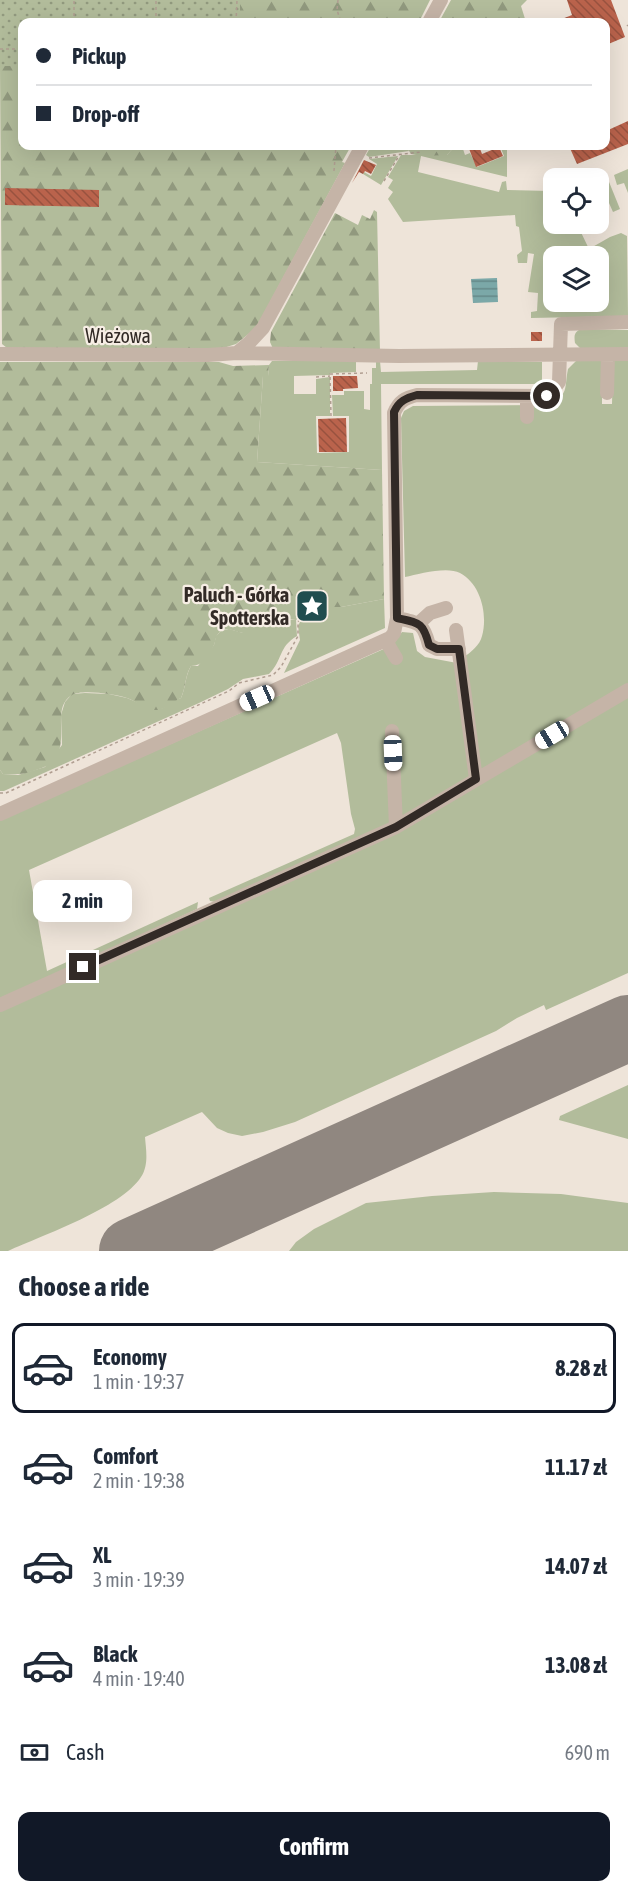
<!DOCTYPE html>
<meta charset="utf-8">
<style>
:root{--surface:#fff;--page:#f6f6f7;--text:#1f2937;--muted:#747a83;--line:#e0e1e3;--accent:#111827}
body{margin:0;font-family:"Asap Condensed",sans-serif;background:var(--page);color:var(--text);height:100vh;display:flex;flex-direction:column;font-size:22px;white-space:nowrap}
*{box-sizing:border-box;margin:0}
p{font-size:20px;color:var(--muted)}
.icon{flex:none;width:33px;height:33px;fill:none;stroke:currentColor;stroke-width:2;stroke-linecap:round;stroke-linejoin:round}
.map{position:relative;height:1251px;overflow:hidden}
.details{display:flex;flex-direction:column;background:var(--surface);flex:1}
.details>*{flex:none}
.guide{position:absolute;left:18px;top:18px;width:592px;height:132px;border-radius:12px;box-shadow:0 6px 24px #0002;display:grid;align-content:center;height:132px;padding:0 18px;background:var(--surface)}
.controls{position:absolute;left:543px;top:168px;display:grid;gap:12px}
.controls a{display:grid;place-items:center;width:66px;height:66px;border-radius:12px;background:var(--surface);box-shadow:0 6px 24px #0002;font-size:30px}
.end{position:absolute;width:27px;height:27px;margin:-14px;border:8px solid #322a26;background:#fff;box-shadow:0 0 0 3px #fff}
.from{border-radius:50%}
.bubble{position:absolute;height:42px;border-radius:12px;background:var(--surface);box-shadow:0 6px 24px #0002;font-size:20px;font-weight:700;line-height:42px;text-align:center}
.car{position:absolute;width:18px;height:36px;margin:-18px -9px;border-radius:8px;box-shadow:0 0 4px 2px #0007;background:linear-gradient(#fff 24%,#345 0 40%,#fff 0 76%,#345 0 86%,#fff 0)}
.guide b{display:flex;align-items:center;gap:21px;height:57px;font-size:22px}
.guide b+b{border-top:2px solid var(--line)}
.guide i{width:15px;height:15px;background:var(--text)}
ul{padding:0;list-style:none}
li{display:flex;align-items:center;gap:18px;height:90px;margin:0 12px 9px;padding:0 6px;border:3px solid transparent;border-radius:12px}
li div{flex:1}
li b{display:block;font-size:22px}
li em{font-style:normal;font-weight:700}
li.current{border-color:var(--accent)}
li>.icon{width:54px;height:54px;stroke-width:1.5}
h2{padding:0 18px;font-size:27px;line-height:72px}
.pay{display:flex;align-items:center;gap:15px;height:66px;padding:0 18px;font-size:22px}
.pay p{margin-inline-start:auto}
.primary-button{display:flex;gap:12px;margin-top:auto;padding:12px 18px}
.primary-button a{flex:1;height:69px;border-radius:12px;background:var(--accent);color:#fff;font-size:24px;font-weight:700;line-height:69px;text-align:center}
.map>svg:first-child{display:block}
.green{fill:#b2bc9b;fill-rule:evenodd}
.forest{fill:url(#forest-firs)}
.garden{fill:url(#garden-dots)}
.water{fill:url(#water-rules)}
.lines{fill:none;stroke-linecap:round;stroke-linejoin:round}
.runway{stroke:#908780;stroke-width:66}
.building{fill:url(#building-back-hatch)}
.path{stroke:#b09e91;stroke-width:1.5;stroke-dasharray:3 3;stroke-linecap:butt}
.minor{stroke:#c5b4a7;stroke-width:14}
.route{stroke:#322a26;stroke-width:8}
.labels{text-anchor:middle;dominant-baseline:central;stroke-width:4.5;stroke-linejoin:round;paint-order:stroke}
.street-label{font-size:20px;fill:#322a26;stroke:#f7eee5}
.poi-label{font-size:20px;font-weight:bold;fill:#322a26;stroke:#f7eee5;text-anchor:end}
</style>
<div class="map">
<svg width="628" height="1251" viewBox="0 0 628 1251">
<defs>
<pattern id="forest-firs" width="22" height="20" patternUnits="userSpaceOnUse" patternTransform="scale(1.5)"><rect width="22" height="20" fill="#b2bc9b"/><path d="M5 1l3.5 6h-7zM16 11l3.5 6h-7z" fill="#91997e"/></pattern>
<pattern id="garden-dots" width="8" height="8" patternUnits="userSpaceOnUse" patternTransform="scale(1.5)"><rect width="8" height="8" fill="#b2bc9b"/><path d="M2 2h.1M6 6h.1" fill="none" stroke="#91997e" stroke-width="1.8" stroke-linecap="round"/></pattern>
<pattern id="water-rules" width="6" height="5" patternUnits="userSpaceOnUse" patternTransform="scale(1.5)"><rect width="6" height="5" fill="#7ba8a8"/><path d="M0 2.5h6" fill="none" stroke="#658989"/></pattern>
<pattern id="building-back-hatch" width="6" height="6" patternUnits="userSpaceOnUse" patternTransform="scale(1.5)"><rect width="6" height="6" fill="#ba634c"/><path d="M-1 5l2 2M0 0l6 6M5-1l2 2" fill="none" stroke="#98523f"/></pattern>
</defs>
<rect width="100%" height="100%" fill="#eee4d9"/>
<path class="green" d="M 371,146 L 406,146 L 409,151 L 369,157 L 366,155 Z
M 455,146 L 462,146 L 465,155 L 470,153 L 477,167 L 504,156 L 500,146 L 507,146 L 507,177 L 421,156 L 418,172 L 499,192 L 502,182 L 506,181 L 507,190 L 550,191 L 551,175 L 601,174 L 603,179 L 607,177 L 620,209 L 613,212 L 605,194 L 599,197 L 598,178 L 554,178 L 554,224 L 577,224 L 589,249 L 610,237 L 621,233 L 627,236 L 628,316 L 531,318 L 531,312 L 537,311 L 538,293 L 528,292 L 534,254 L 528,253 L 527,263 L 518,263 L 517,255 L 522,251 L 519,227 L 516,226 L 515,215 L 403,222 L 388,199 L 393,192 L 388,188 L 393,180 L 388,177 L 401,155 L 447,155 ZM 554,256 L 598,256 L 598,302 L 554,302 Z
M 398,156 L 381,185 L 363,174 L 364,172 L 371,176 L 377,164 L 369,159 Z
M 628,169 L 628,193 L 624,183 L 617,185 L 614,175 Z
M 581,329 L 628,330 L 628,349 L 581,349 L 575,343 C 574,336 574,332 581,329 Z
M 602,360 L 602,404 L 612,404 L 613,360 L 628,360 L 628,684 L 478,773 L 464,657 C 471,652 480,645 482,636 C 488,615 481,584 460,573 C 447,566 419,574 405,577 L 401,418 L 404,411 L 413,406 L 547,405 C 570,395 564,388 568,369 L 576,361 Z
M 272,361 L 356,361 L 356,372 L 330,373 L 330,375 L 294,376 L 294,394 L 316,394 L 316,379 L 330,377 L 330,416 L 316,416 L 317,453 L 349,452 L 349,416 L 333,416 L 332,395 L 344,395 L 344,391 L 364,391 L 364,409 L 370,410 L 370,384 L 372,384 L 372,368 L 376,368 L 376,361 L 380,361 L 381,372 L 477,370 L 478,361 L 542,362 L 542,384 L 381,384 L 382,470 L 257,462 L 263,376 L 268,376 L 269,365 Z
M 384,599 L 385,628 L 284,673 L 300,640 L 298,626 L 305,612 L 319,607 L 341,607 Z
M 280,615 L 291,620 L 296,620 L 297,636 C 278,647 283,660 269,674 L 243,679 L 228,689 L 199,703 L 4,791 L 0,791 L 0,770 L 3,774 L 18,775 L 45,767 L 62,745 L 61,715 L 65,702 L 72,694 L 85,693 L 109,694 L 127,698 L 155,710 L 163,708 L 173,701 L 181,698 C 186,687 185,676 191,666 L 198,666 L 214,645 L 216,636 L 221,631 L 229,629 L 243,633 L 273,625 Z
M 402,632 L 413,633 L 417,651 L 425,657 L 457,663 L 470,778 L 390,824 L 215,902 L 210,901 L 209,898 L 354,834 L 355,829 L 351,814 L 341,743 L 337,733 L 29,870 L 47,971 L 198,902 L 197,909 L 0,1000 L 0,820 L 386,648 L 394,643 Z
M 628,696 L 628,973 L 546,1010 L 544,1005 L 517,1018 L 496,1031 L 295,1122 L 263,1132 L 242,1136 L 228,1133 L 217,1128 L 202,1112 L 145,1137 C 146,1150 149,1165 141,1177 C 121,1208 43,1235 8,1251 L 0,1251 L 0,1011 L 400,831 Z
M 628,1085 L 628,1139 L 559,1120 L 560,1116 Z
M 494,1192 L 561,1194 L 628,1203 L 628,1251 L 289,1251 L 296,1242 L 314,1229 L 366,1203 L 432,1196 Z"/>
<path class="forest" d="M 240,0 L 430,0 L 419,22 L 240,22 Z
M 451,0 L 527,0 L 521,6 L 526,22 L 439,22 Z
M 0,66 L 22,66 L 22,146 L 351,146 L 342,162 L 345,163 L 256,328 L 236,344 L 214,351 L 7,348 L 2,344 Z
M 406,146 L 455,146 L 447,155 L 421,156 L 411,154 Z
M 374,210 L 377,212 L 380,352 L 274,351 L 270,342 L 271,332 L 335,213 L 358,225 L 362,215 L 370,219 Z
M 0,362 L 219,362 L 233,366 L 269,365 L 268,376 L 263,376 L 257,462 L 382,470 L 384,599 L 341,607 L 319,607 L 315,602 L 311,603 L 301,611 L 301,615 L 296,620 L 286,619 L 280,615 C 276,618 274,623 271,626 C 266,630 250,633 243,633 C 234,632 228,626 220,632 C 215,636 216,640 214,645 C 209,656 203,666 191,666 C 185,675 186,687 181,698 C 173,701 165,710 157,710 C 146,711 136,701 127,698 C 116,694 81,689 72,695 C 46,710 80,756 39,769 C 26,774 17,775 3,774 L 0,770 Z"/>
<path class="garden" d="M 0,0 L 240,0 L 240,22 L 22,22 L 22,66 L 0,66 Z"/>
<path class="water" d="M 497,278 L 498,302 L 473,303 L 471,279 Z"/>
<g class="lines">
<path class="runway" d="M 132,1251 L 628,1028"/>
</g>
<path class="building" d="M 567,0 L 611,0 L 625,37 L 606,45 L 606,22 L 554,22 L 572,15 Z
M 628,121 L 628,144 L 577,164 L 569,146 L 606,146 L 606,131 Z
M 468,146 L 479,146 L 482,154 L 499,147 L 503,156 L 476,167 Z
M 364,160 L 376,165 L 371,174 L 365,171 L 363,174 L 359,172 L 352,183 Z
M 5,188 L 99,190 L 99,207 L 5,205 Z
M 531,332 L 542,332 L 542,341 L 531,341 Z
M 333,376 L 357,376 L 358,388 L 343,389 L 343,391 L 333,391 Z
M 346,418 L 347,452 L 319,452 L 318,419 Z"/>
<g class="lines">
<path class="path" d="M 338,0 L 337,10 L 341,22
M 74,22 L 74,0
M 156,22 L 156,0
M 236,22 L 237,0
M 627,26 L 628,25
M 0,49 L 22,49
M 369,158 L 421,152
M 334,171 L 336,146
M 384,181 L 400,154
M 316,377 L 330,376
M 331,416 L 330,374 L 367,373
M 0,793 L 6,793 L 229,691 L 239,683 L 273,675 L 281,667 L 298,636 L 298,622 L 304,610 L 312,606"/>
<path class="minor" d="M 429,22 L 441,0
M 237,353 L 249,343 L 263,328 L 362,146
M 0,354 L 208,355 L 237,353 L 399,356 L 628,354
M 607,393 L 608,355
M 527,417 L 527,397
M 397,618 C 419,623 423,622 429,645 L 437,649 L 459,649
M 419,623 L 430,613 L 446,608
M 456,630 L 476,779
M 386,641 L 396,658
M 392,731 L 396,827
M 0,814 L 390,638 L 394,633 L 397,618 L 394,413 C 399,401 405,398 417,395 L 547,396 L 551,393 L 559,382 L 561,324 L 628,322
M 0,1005 L 396,827 L 628,690"/>
</g>
<g class="lines">
<path class="route" d="M 83,967 L 396,827 L 476,779 L 459,649 L 437,649 L 429,645 C 423,622 419,623 397,618 L 394,412 C 399,401 406,398 417,395 L 547,396"/>
</g>
<defs>
<symbol id="sight-square" viewBox="-11 -11 22 22"><rect x="-9" y="-9" width="18" height="18" rx="4" fill="#204d4f" stroke="#f7eee5"/><path d="M0-6L1.8-2.2L6-1.7L2.9 1.2L3.7 5.4L0 3.3L-3.7 5.4L-2.9 1.2L-6-1.7L-1.8-2.2Z" fill="#fff"/></symbol>
</defs>
<g fill-rule="evenodd">
<use href="#sight-square" x="293" y="587" width="38" height="38"/>
</g>
<g class="labels">
<g class="street-label">
<text x="118" y="335">Wieżowa</text>
</g>
<g class="poi-label">
<text x="289" y="594">Paluch - Górka<tspan x="289" dy="23">Spotterska</tspan></text>
</g>
</g>
</svg>
<div class="controls">
<a><svg class="icon" aria-label="locate" viewBox="0 0 24 24"><circle cx="12" cy="12" r="6"/><path d="M12 2v4M12 18v4M2 12h4M18 12h4"/></svg></a>
<a><svg class="icon" aria-label="layers" viewBox="0 0 24 24"><path d="M12 4l9 5-9 5-9-5zM3 14l9 5 9-5"/></svg></a>
</div>
<i class="end from" style="left:547px;top:396px"></i>
<i class="end" style="left:83px;top:967px"></i>
<div class="bubble" style="left:33px;top:880px;width:99px">2 min</div>
<i class="car" style="left:257px;top:698px;rotate:246deg"></i>
<i class="car" style="left:552px;top:735px;rotate:239deg"></i>
<i class="car" style="left:393px;top:753px;rotate:178deg"></i>
<div class="guide">
<b><i class="from"></i>Pickup</b>
<b><i></i>Drop-off</b>
</div>
</div>
<section class="details">
<h2>Choose a ride</h2>
<ul>
<li class="current"><svg class="icon" aria-label="car" viewBox="0 0 24 24"><path d="M5 17H2v-5l4-1 3-4h7l3 4 3 1v5h-3M9 17h6M6 11h13"/><circle cx="7" cy="17" r="2"/><circle cx="17" cy="17" r="2"/></svg><div><b>Economy</b><p>1 min · 19:37</p></div><em>8.28 zł</em></li>
<li><svg class="icon" aria-label="car" viewBox="0 0 24 24"><path d="M5 17H2v-5l4-1 3-4h7l3 4 3 1v5h-3M9 17h6M6 11h13"/><circle cx="7" cy="17" r="2"/><circle cx="17" cy="17" r="2"/></svg><div><b>Comfort</b><p>2 min · 19:38</p></div><em>11.17 zł</em></li>
<li><svg class="icon" aria-label="car" viewBox="0 0 24 24"><path d="M5 17H2v-5l4-1 3-4h7l3 4 3 1v5h-3M9 17h6M6 11h13"/><circle cx="7" cy="17" r="2"/><circle cx="17" cy="17" r="2"/></svg><div><b>XL</b><p>3 min · 19:39</p></div><em>14.07 zł</em></li>
<li><svg class="icon" aria-label="car" viewBox="0 0 24 24"><path d="M5 17H2v-5l4-1 3-4h7l3 4 3 1v5h-3M9 17h6M6 11h13"/><circle cx="7" cy="17" r="2"/><circle cx="17" cy="17" r="2"/></svg><div><b>Black</b><p>4 min · 19:40</p></div><em>13.08 zł</em></li>
</ul>
<div class="pay"><svg class="icon" aria-label="cash" viewBox="0 0 24 24"><path d="M3 7h18v10H3z"/><circle cx="12" cy="12" r="2"/></svg>Cash<p>690 m</p></div>
<div class="primary-button"><a>Confirm</a></div>
</section>
